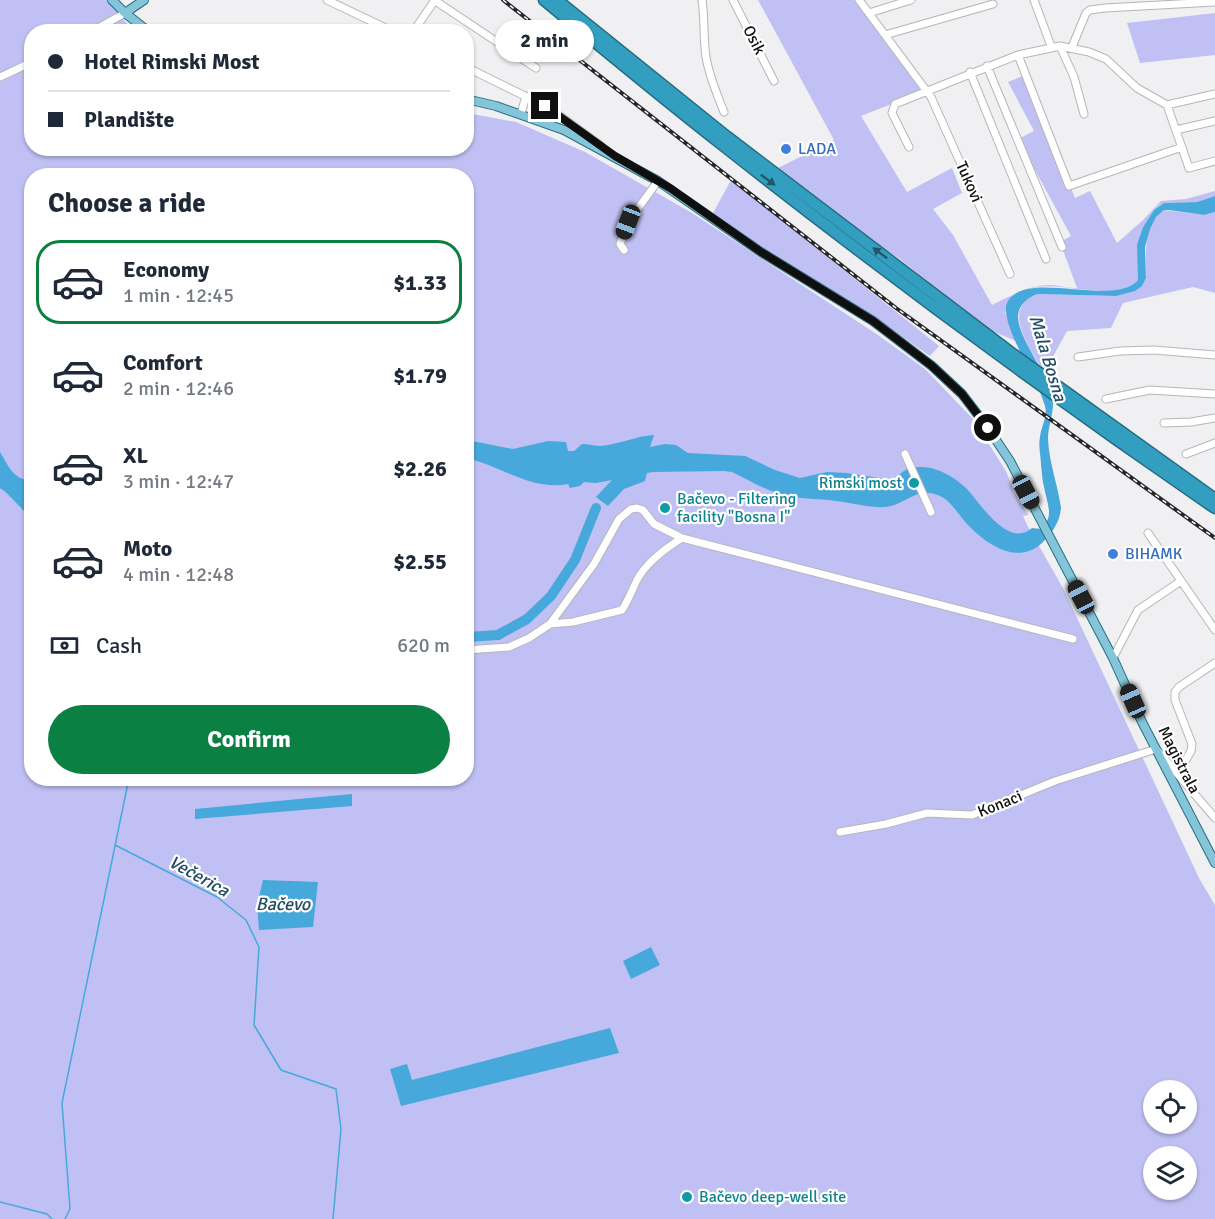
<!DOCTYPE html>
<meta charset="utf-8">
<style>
:root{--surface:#fff;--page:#f2f2f3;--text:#1f2937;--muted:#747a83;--line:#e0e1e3;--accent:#0b8043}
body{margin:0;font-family:Signika,sans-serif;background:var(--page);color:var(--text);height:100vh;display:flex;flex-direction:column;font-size:22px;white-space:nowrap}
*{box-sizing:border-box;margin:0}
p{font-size:20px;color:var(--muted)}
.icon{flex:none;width:33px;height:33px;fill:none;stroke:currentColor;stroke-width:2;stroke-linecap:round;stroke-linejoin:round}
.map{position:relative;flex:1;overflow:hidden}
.sheet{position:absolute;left:24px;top:168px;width:450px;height:618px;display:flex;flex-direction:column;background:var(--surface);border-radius:24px;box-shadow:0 2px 4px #0004}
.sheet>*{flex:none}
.top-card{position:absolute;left:24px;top:24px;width:450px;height:132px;border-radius:24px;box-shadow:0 2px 4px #0004;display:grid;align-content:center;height:132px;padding:0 24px;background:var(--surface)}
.fabs{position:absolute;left:1143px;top:1080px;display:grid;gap:12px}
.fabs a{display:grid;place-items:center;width:54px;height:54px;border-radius:50%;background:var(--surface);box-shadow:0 2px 4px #0004;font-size:30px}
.end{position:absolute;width:27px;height:27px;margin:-14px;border:8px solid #0f0f10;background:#fff;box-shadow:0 0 0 3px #fff}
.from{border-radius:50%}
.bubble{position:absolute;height:42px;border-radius:21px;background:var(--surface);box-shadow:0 2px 4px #0004;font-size:20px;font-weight:700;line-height:42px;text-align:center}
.car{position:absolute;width:18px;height:36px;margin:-18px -9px;border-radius:8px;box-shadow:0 0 4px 2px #0007;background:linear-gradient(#222 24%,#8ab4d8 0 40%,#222 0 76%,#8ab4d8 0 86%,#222 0)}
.top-card b{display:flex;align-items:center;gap:21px;height:57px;font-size:22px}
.top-card b+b{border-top:2px solid var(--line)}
.top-card i{width:15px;height:15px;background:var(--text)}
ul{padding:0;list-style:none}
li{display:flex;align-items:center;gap:18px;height:84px;margin:0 12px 9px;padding:0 12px;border:3px solid transparent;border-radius:24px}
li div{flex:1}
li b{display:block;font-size:22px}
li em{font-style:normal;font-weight:700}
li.active{border-color:var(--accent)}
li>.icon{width:54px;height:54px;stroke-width:1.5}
h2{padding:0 24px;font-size:27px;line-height:72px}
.pay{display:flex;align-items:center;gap:15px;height:66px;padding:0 24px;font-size:22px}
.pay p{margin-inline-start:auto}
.button{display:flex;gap:12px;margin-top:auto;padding:12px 24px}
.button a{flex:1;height:69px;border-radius:36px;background:var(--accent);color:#fff;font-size:24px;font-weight:700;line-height:69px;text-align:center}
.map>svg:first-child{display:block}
.green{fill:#c0c0f4;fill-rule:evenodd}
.water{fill:#46a8db}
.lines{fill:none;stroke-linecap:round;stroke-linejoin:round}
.stream{stroke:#46a8db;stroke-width:1.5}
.river{stroke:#46a8db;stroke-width:10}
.minor-casing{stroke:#b6b6b8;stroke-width:9}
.major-casing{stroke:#266d82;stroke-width:10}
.highway-casing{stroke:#266d82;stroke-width:13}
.minor{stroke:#fff;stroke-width:7}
.major{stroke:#85c5d9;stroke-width:8}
.highway{stroke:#339fc0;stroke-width:10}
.rail-casing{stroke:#262628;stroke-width:4}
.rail{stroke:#fff;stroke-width:1.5;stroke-dasharray:4.5;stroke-linecap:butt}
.oneway{fill:#215768}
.route{stroke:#0f0f10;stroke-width:8}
.shop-dot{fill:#3f7fe0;stroke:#fff;stroke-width:2}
.culture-dot{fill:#0f9aa8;stroke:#fff;stroke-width:2}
.labels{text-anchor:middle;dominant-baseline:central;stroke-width:4.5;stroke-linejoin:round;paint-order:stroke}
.street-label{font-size:16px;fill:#0f0f10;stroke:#fff}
.shop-label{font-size:16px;fill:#366cbe;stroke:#fff;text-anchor:start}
.culture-label{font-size:16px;fill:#0d838f;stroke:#fff;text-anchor:start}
.water-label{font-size:18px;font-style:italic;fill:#234c62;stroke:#fff}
</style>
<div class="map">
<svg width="1215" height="1219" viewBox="0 0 1215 1219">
<rect width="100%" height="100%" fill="#f0f0f2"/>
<path class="green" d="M 0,0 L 108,0 L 129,26 L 136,31 L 32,32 L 32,148 L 466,148 L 467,113 L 516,122 L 585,152 L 692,213 L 878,335 L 925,369 L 972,418 L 1006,471 L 1014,492 L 1028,515 L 1023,516 L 1027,525 L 1063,588 L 1200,880 L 1215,905 L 1215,1219 L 0,1219 ZM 32,176 L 466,176 L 466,778 L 32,778 ZM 1154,1090 L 1186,1090 L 1186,1124 L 1154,1124 ZM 1154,1156 L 1186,1156 L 1186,1190 L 1154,1190 Z
M 758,0 L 856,0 L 922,92 L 861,116 L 907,192 L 952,168 L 962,193 L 933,209 L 953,235 L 992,305 C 1012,295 1031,284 1053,285 C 1061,286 1069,288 1077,288 L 1060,242 L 1071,236 L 1018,139 L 1034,131 L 1008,82 L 1025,75 L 1075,198 L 1090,191 L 1117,243 L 1142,221 L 1161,201 L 1186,199 L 1215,191 L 1215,196 L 1197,202 L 1164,203 L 1154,210 L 1143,227 L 1138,245 L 1138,280 C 1116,305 1057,278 1029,289 C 1020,293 1012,305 1005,312 L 1016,341 L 992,331 L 952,301 L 900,259 L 849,226 L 778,168 L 834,140 Z
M 1215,13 L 1215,55 L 1140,63 L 1127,23 Z
M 731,180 L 939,346 L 930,356 L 868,313 L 712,215 Z
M 1164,210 L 1204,215 L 1215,212 L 1215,293 L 1193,287 L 1123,303 L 1111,328 L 1067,331 L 1044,373 C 1032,350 998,308 1038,294 L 1116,296 L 1146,279 C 1147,254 1141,226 1164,210 Z"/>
<path class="water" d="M 1215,196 L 1215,212 L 1204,215 L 1169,210 L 1164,210 L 1156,217 L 1150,229 L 1145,247 L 1146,278 L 1142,286 L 1135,291 L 1116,296 L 1038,294 C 1028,297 1018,305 1018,317 C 1019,339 1045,370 1052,393 C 1056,409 1048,424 1048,439 C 1049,463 1058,485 1061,508 C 1060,522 1052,533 1042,543 C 1017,566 986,544 967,524 C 955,511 949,495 929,493 C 914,491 901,506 886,507 C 870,508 853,503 836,501 C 817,498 796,500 777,493 C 761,488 747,479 732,472 L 724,471 L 653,472 L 647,473 L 645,481 L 624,489 L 608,506 L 596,497 L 612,480 L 596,483 L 584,482 L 580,486 L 570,488 L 568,484 C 533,491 500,466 467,458 L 467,440 L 513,449 L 548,441 L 566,442 L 568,451 L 574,451 L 582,444 C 588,444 595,446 601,446 C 620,444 636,436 654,435 L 650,447 L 665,444 L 676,445 L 688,453 L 745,456 L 775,470 L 800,478 L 827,472 L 846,473 L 880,478 L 891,484 C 896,480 899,474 904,471 C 909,467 916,467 922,467 C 938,467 956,478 967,489 C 980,503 1008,549 1032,528 L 1041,529 C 1055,516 1047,504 1044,487 C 1042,480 1042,472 1041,465 C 1041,456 1038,446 1040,437 C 1041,427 1048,416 1045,406 C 1040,389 1030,372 1022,356 C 1017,344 1000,313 1008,301 C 1028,269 1114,308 1138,280 L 1137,245 L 1143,227 L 1154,210 L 1164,203 L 1197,202 Z
M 0,452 C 8,465 14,481 31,480 L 31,503 L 17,500 L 0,488 Z
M 352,794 L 352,806 L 195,819 L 195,809 Z
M 263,880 L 318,882 L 313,927 L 259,930 L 257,905 Z
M 651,947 L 660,965 L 631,979 L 623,961 Z
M 610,1028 L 619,1053 L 401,1106 L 390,1069 L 407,1064 L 412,1080 Z"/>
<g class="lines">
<path class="stream" d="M 115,845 L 217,897 L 246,920 L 259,947 L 254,1025 L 281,1070 L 336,1089 L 341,1129 L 333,1219
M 0,1202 L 47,1214 L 52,1219
M 65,1219 L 70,1209 L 62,1103 L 129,778"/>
<path class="river" d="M 0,479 L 32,512
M 466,637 L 498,635 L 527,619 L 551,596 L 575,560 L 596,508"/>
<defs>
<path id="minor" d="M 327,0 L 394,32
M 434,0 L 536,68
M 702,0 C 705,19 703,38 706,57 C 709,76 717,94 724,112
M 733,0 L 774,81
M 859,0 L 931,97 L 1010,274
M 1034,0 L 1051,46
M 869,13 L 911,0
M 91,32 L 125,13
M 413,32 L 435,0
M 885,35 L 993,4
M 1060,46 L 1074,77 L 1084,114
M 1072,47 L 1086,13 L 1090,10 L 1105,8 L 1215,2
M 1018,55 L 1069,186 L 1182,147
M 987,66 L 1062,247
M 466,67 L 549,108 L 601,146
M 970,72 L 1046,259
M 0,77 L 32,62
M 1167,105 L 1215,94
M 521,114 L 526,96
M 1176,130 L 1215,121
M 909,147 L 892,113 L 895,104 L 1018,55 L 1060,46 L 1089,52 L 1106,59 L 1137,88 L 1167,105 L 1189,168 L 1215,161
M 624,250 L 620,244 L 628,222 L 658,181
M 1078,357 L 1120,351 L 1154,350 L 1215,355
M 1106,399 L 1150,390 L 1215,394
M 1164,423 L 1191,422 L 1215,418
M 905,454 L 931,512
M 1186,454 L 1215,443
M 1148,533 L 1215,630
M 550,624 L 573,622 L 622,610 C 628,601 632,590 637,580 C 646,563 666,548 682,538
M 466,650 L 509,647 L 529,638 L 550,624 L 594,564 L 619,519 L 631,509 L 637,508 L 643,510 L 654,524 L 682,538 L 1073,639
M 1113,658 L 1138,610 L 1181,581
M 1178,774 L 1191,751 L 1192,744 L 1175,700 L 1175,692 L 1179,687 L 1215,663
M 840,832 L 886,824 L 927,813 L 972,815 L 1055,781 L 1156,749 L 1215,818"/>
<path id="major" d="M 112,0 L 125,13 L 149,32
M 125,13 L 144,0
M 466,99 L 496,106 L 564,130 L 658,181 L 761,252 L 873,321 L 932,366 L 962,394 L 988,428 L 1010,461 L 1113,658 L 1142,722 L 1215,863"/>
<path id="highway" d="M 544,0 C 602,48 660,96 720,143 C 881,270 1046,392 1215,508
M 557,0 L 726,136 L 1010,352 L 1215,499"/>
</defs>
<use href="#minor" class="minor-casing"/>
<use href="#major" class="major-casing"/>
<use href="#highway" class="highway-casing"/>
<use href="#minor" class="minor"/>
<use href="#major" class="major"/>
<use href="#highway" class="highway"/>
<defs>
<path id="rail" d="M 503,0 L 896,308 L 1215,538"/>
</defs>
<use href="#rail" class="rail-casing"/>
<use href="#rail" class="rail"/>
</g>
<defs><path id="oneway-solid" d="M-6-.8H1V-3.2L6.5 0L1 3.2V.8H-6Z" transform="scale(1.5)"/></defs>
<g class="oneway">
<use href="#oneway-solid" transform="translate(768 180) rotate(37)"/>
<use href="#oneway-solid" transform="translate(880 253) rotate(-143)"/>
</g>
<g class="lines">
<path class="route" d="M 545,106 L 615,156 L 670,188 L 761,252 L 873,321 L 932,366 L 962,394 L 988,428"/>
</g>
<g class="shop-dot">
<circle cx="786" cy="149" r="6"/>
<circle cx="1113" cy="554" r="6"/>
</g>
<g class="culture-dot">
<circle cx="914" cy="483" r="6"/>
<circle cx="665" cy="508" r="6"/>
<circle cx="687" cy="1197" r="6"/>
</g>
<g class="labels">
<g class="street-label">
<text transform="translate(754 40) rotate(63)">Osik</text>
<text transform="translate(969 182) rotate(66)">Tukovi</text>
<text transform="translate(1179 760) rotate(63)">Magistrala</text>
<text transform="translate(1000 804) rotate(-22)">Konaci</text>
</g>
<g class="shop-label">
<text x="798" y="149">LADA</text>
<text x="1125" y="554">BIHAMK</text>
</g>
<g class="culture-label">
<text x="902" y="483" text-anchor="end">Rimski most</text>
<text x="677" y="499">Bačevo - Filtering<tspan x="677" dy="18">facility "Bosna I"</tspan></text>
<text x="699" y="1197">Bačevo deep-well site</text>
</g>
<g class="water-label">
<text transform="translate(1048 358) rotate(73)">Mala Bosna</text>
<text transform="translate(199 876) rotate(29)">Večerica</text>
<text x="283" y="904">Bačevo</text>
</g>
</g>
</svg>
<div class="fabs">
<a><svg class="icon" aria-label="locate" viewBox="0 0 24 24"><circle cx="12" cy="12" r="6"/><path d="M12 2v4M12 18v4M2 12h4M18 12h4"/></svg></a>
<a><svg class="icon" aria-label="layers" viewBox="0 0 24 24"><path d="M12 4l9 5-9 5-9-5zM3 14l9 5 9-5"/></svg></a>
</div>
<i class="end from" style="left:988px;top:428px"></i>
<i class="end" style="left:545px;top:106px"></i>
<div class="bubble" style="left:495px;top:20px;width:99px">2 min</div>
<i class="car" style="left:628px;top:222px;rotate:201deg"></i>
<i class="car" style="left:1026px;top:492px;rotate:152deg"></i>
<i class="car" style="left:1081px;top:597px;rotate:332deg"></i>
<i class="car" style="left:1133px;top:701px;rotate:336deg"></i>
<div class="top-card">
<b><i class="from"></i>Hotel Rimski Most</b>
<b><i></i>Plandište</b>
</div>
<section class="sheet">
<h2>Choose a ride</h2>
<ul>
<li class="active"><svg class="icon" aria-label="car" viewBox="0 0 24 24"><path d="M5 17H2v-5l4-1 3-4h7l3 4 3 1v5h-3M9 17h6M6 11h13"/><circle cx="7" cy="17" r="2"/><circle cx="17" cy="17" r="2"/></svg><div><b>Economy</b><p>1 min · 12:45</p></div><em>$1.33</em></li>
<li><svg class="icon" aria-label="car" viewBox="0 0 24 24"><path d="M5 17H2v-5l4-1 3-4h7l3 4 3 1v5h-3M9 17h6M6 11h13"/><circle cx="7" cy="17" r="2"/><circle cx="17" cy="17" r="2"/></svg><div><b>Comfort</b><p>2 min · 12:46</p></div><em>$1.79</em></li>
<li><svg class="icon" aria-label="car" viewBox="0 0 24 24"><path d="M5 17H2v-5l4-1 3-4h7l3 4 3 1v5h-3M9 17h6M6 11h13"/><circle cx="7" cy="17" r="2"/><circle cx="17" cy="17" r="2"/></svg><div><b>XL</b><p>3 min · 12:47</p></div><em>$2.26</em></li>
<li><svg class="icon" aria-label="car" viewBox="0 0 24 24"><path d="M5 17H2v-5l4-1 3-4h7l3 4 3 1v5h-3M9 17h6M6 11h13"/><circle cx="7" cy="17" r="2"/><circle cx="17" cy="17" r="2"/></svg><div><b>Moto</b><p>4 min · 12:48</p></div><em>$2.55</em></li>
</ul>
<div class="pay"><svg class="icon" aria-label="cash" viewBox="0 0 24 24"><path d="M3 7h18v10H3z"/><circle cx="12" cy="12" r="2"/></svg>Cash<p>620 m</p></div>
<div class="button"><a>Confirm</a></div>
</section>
</div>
